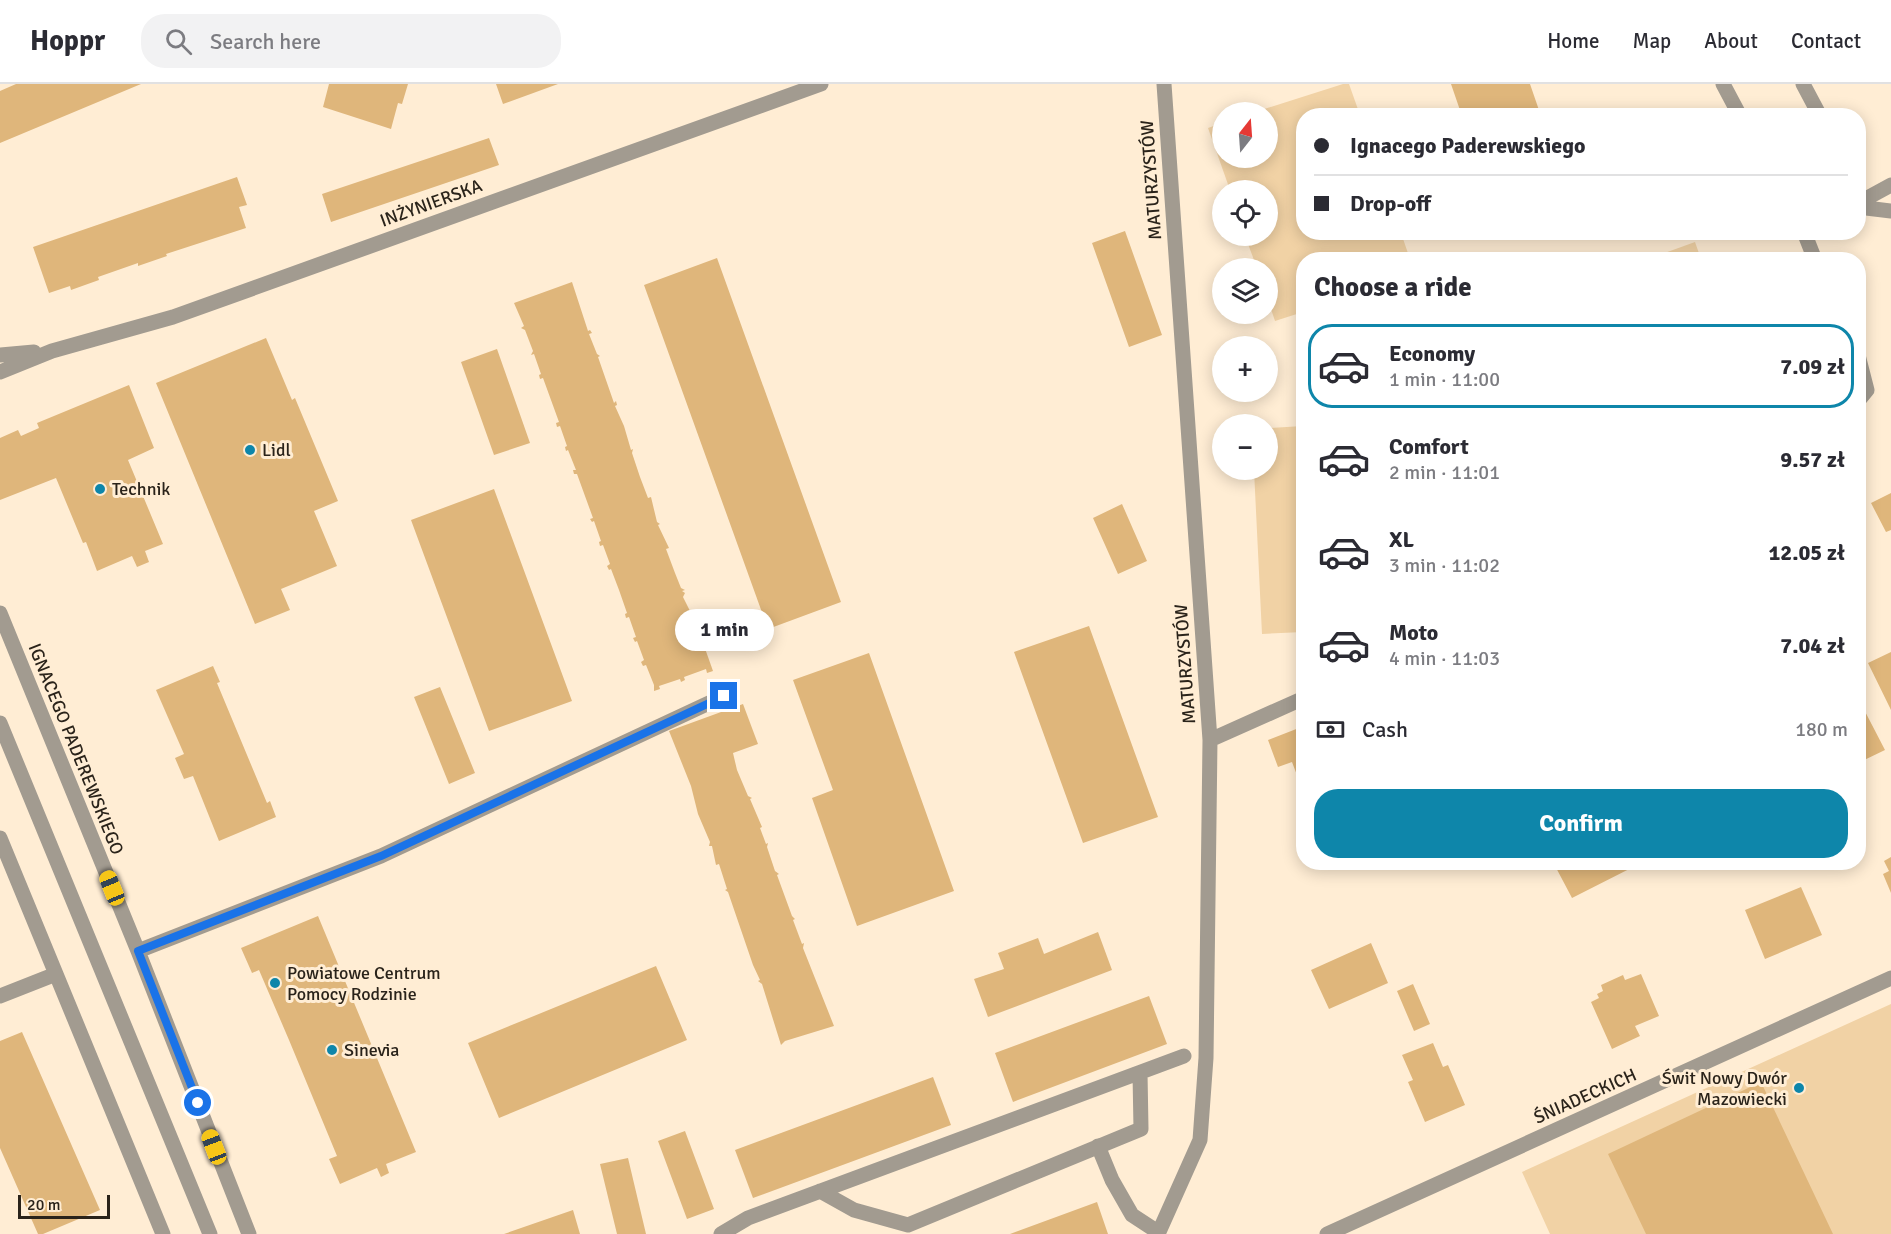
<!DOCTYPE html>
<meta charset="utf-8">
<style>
:root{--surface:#fff;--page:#f2f2f3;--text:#2b2b33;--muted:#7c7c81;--line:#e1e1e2;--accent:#0e86aa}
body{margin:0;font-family:Signika,sans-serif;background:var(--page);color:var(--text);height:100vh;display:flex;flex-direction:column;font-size:22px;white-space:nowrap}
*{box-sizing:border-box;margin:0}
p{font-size:20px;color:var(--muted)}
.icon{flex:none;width:33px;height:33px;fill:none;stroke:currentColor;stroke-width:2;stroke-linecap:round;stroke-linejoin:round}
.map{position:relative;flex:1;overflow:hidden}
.sheet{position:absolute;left:1296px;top:168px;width:570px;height:618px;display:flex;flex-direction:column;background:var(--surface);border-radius:24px;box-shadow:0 3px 15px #0003}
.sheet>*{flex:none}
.hud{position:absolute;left:1296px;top:24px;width:570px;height:132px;border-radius:24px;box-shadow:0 3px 15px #0003;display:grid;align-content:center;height:132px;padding:0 18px;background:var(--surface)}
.needle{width:39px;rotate:17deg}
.tools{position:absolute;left:1212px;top:18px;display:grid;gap:12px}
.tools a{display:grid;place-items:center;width:66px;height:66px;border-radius:50%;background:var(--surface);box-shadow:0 3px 15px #0003;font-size:30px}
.scale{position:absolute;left:18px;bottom:15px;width:92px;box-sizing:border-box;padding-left:6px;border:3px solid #2a231a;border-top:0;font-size:16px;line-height:21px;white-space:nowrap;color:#2a231a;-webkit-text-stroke:4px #ffedd4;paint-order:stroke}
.end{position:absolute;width:27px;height:27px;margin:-14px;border:8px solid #1a73e8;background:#fff;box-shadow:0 0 0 3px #fff}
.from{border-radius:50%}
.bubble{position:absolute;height:42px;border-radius:21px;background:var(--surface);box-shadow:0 3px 15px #0003;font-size:20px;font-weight:800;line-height:42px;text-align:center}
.car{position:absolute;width:18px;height:36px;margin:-18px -9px;border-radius:8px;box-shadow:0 0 4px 2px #0007;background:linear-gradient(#f5c518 24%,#345 0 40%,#f5c518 0 76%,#345 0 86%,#f5c518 0)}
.hud b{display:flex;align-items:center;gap:21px;height:57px;font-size:22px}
.hud b+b{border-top:2px solid var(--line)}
.hud i{width:15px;height:15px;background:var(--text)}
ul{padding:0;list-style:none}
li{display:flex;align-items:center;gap:18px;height:84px;margin:0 12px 9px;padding:0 6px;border:3px solid transparent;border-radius:24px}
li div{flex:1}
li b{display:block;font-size:22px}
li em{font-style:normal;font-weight:800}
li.current{border-color:var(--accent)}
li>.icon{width:54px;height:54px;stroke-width:1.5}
h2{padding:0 18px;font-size:27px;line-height:72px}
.pay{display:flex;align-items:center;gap:15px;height:66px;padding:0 18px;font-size:22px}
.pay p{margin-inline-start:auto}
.action{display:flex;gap:12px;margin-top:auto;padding:12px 18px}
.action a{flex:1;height:69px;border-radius:24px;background:var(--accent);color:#fff;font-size:24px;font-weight:800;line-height:69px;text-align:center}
header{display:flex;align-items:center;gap:36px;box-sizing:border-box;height:84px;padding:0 30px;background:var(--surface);border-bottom:2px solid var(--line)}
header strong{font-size:28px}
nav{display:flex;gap:33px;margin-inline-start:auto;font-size:21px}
.search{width:420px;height:54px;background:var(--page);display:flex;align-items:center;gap:15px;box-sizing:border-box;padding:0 21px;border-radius:24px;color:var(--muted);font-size:22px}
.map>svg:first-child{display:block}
.green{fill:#f1d2a5}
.building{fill:#dfb67b}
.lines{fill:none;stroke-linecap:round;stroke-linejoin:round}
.minor{stroke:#a29b90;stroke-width:15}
.route{stroke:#1a73e8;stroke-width:8}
.poi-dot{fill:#0e86aa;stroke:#ffedd4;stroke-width:2}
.labels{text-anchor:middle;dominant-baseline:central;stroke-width:6;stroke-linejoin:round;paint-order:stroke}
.street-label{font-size:18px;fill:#2a231a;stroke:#ffedd4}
.poi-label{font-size:18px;fill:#2a231a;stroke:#ffedd4;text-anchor:start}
</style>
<header>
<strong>Hoppr</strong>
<div class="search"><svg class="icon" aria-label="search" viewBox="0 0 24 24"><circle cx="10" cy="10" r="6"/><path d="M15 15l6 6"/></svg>Search here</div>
<nav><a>Home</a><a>Map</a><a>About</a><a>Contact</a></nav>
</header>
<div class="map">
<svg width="1891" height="1150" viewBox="0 0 1891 1150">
<rect width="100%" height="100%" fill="#ffedd4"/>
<path class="green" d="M 1343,0 L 1349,0 L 1360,31 L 1304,32 L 1304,148 L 1401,149 L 1410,175 L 1304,176 L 1303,228 L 1275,237 L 1268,216 L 1268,184 L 1257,184 L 1245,152 L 1268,152 L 1268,106 L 1230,106 L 1208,44 L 1222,39 L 1222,74 L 1268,74 L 1268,28 L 1255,28 Z
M 1695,158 L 1701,175 L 1648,175 Z
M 1303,342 L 1303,548 L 1262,550 L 1254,386 L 1268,386 L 1268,344 Z
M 1891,920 L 1891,1150 L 1550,1150 L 1522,1088 Z"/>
<path class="building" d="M 16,0 L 141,0 L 0,59 L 0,7 Z
M 329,0 L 408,0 L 402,20 L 398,19 L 391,45 L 323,23 Z
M 496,0 L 558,0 L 503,20 Z
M 1451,0 L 1530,0 L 1541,32 L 1462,32 Z
M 489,54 L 499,81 L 331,138 L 322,110 Z
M 237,93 L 247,121 L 239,123 L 246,144 L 166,170 L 167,172 L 138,182 L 138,179 L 98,193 L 99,196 L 71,206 L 70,202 L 49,209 L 33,163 Z
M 1125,147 L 1162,251 L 1129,263 L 1092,159 Z
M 717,174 L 841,518 L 768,545 L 644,201 Z
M 572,198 L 588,247 L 590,246 L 592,249 L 589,250 L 597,270 L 600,272 L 598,273 L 614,319 L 616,317 L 617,321 L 615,322 L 624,342 L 631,366 L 633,365 L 632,369 L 640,393 L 648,414 L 651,413 L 657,438 L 660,440 L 658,441 L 669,464 L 666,465 L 675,489 L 681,504 L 685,506 L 682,507 L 685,509 L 683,513 L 693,533 L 699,557 L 702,556 L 713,587 L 707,589 L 706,585 L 684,593 L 685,596 L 681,598 L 680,595 L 659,602 L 660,605 L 654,607 L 654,601 L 646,581 L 643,582 L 641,578 L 644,576 L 637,557 L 635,558 L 633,554 L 636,553 L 629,533 L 626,534 L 625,530 L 627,529 L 619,506 L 611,485 L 609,486 L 607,482 L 610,480 L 603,461 L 600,462 L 599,458 L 601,457 L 594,437 L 592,438 L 590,435 L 593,434 L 577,390 L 574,390 L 573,386 L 576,386 L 568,366 L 566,367 L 565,363 L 567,362 L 560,342 L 557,343 L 556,339 L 559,338 L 543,294 L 540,295 L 539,291 L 541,290 L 534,270 L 531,271 L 533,267 L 525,246 L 521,244 L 524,242 L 514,219 Z
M 266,254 L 292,316 L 295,314 L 338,417 L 314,427 L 337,482 L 281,505 L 290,526 L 255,540 L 156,299 Z
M 497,265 L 530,359 L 494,371 L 461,278 Z
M 129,301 L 154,364 L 128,376 L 163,460 L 145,467 L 149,478 L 137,483 L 132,472 L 97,487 L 86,458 L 83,459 L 56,394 L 0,416 L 0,354 L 18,346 L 21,352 L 39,344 L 37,339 Z
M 494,405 L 572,617 L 489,647 L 411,436 Z
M 1891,409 L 1891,446 L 1886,448 L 1871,419 Z
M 1122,420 L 1147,477 L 1118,490 L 1093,434 Z
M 1089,542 L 1158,733 L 1083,759 L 1014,568 Z
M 1891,568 L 1891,626 L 1868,579 Z
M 869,569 L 954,807 L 857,842 L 812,714 L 833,706 L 793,596 Z
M 213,582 L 220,598 L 217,599 L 267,719 L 270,717 L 276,733 L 219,757 L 193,692 L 184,695 L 175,674 L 184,670 L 156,606 Z
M 440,603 L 475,689 L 449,700 L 414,613 Z
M 1858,614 L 1885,666 L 1858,679 Z
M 743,620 L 758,660 L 733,669 L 737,686 L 748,712 L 752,714 L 750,715 L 762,743 L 760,744 L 766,760 L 768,759 L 767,763 L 775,787 L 779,790 L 777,791 L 792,832 L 795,835 L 793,836 L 802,860 L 804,859 L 803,864 L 834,942 L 785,957 L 781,961 L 762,900 L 758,897 L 760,896 L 753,881 L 728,808 L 725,806 L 727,805 L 719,780 L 716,781 L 712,762 L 709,762 L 710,758 L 698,730 L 691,702 L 669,647 Z
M 1304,642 L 1304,707 L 1303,707 L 1292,678 L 1278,683 L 1268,656 Z
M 1891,773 L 1891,809 L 1883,790 L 1889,787 L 1884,777 Z
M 1553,778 L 1643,778 L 1572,814 Z
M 1801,803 L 1822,851 L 1765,875 L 1745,826 Z
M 318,832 L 416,1068 L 386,1080 L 389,1089 L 381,1093 L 377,1084 L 340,1100 L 329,1075 L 337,1072 L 289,956 L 259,886 L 252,889 L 241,864 Z
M 1098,848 L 1112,886 L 988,933 L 974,895 L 1004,885 L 998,869 L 1038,854 L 1044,870 Z
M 1371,859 L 1388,899 L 1329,925 L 1311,886 Z
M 656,882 L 687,956 L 499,1034 L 468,959 Z
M 1641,890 L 1659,932 L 1635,942 L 1640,952 L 1612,965 L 1591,918 L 1599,914 L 1597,910 L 1603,907 L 1601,901 L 1623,891 L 1625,896 Z
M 1413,900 L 1430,940 L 1414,947 L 1397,907 Z
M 1149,912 L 1167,960 L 1013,1018 L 995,969 Z
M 22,948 L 100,1126 L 43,1150 L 38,1150 L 0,1064 L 0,957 Z
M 1433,959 L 1443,983 L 1448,981 L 1465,1021 L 1425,1038 L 1408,998 L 1413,996 L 1402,971 Z
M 933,993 L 951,1041 L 753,1114 L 735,1066 Z
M 1761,998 L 1833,1150 L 1646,1150 L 1608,1070 Z
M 685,1047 L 714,1125 L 687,1135 L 658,1057 Z
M 628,1074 L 646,1150 L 617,1150 L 600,1080 Z
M 1097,1118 L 1108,1150 L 1010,1150 Z
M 573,1126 L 580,1150 L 504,1150 Z"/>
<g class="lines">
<path class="minor" d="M 1723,0 L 1740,32
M 1803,0 L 1820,32
M 1858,119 L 1891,101
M 1858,123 L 1891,127
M 1804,148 L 1815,176
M 0,271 L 34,268
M 1858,271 L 1867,306 L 1858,317
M 0,288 L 52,267 L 173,233 L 821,0
M 0,529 L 138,867 L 249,1150
M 0,639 L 210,1150
M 1210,656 L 1304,614
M 0,754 L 163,1150
M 138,867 L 381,772 L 724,612
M 0,912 L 56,890
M 1098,1062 L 1112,1096 L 1132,1131 L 1158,1148
M 820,1107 L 854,1126 L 908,1141 L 1141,1045 L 1140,989
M 721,1150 L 748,1134 L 1184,972
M 1158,1150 L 1200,1056 L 1206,974 L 1210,656 L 1164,0
M 1327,1150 L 1891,894"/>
</g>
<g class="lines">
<path class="route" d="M 198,1019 L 138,867 L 381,772 L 724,612"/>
</g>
<g class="poi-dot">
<circle cx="250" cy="366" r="6"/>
<circle cx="100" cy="405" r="6"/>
<circle cx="275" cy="899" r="6"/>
<circle cx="332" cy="966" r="6"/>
<circle cx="1799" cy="1004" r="6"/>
</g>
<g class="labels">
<g class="street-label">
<text transform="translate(1151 96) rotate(-94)">MATURZYSTÓW</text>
<text transform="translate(431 119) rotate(-20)">INŻYNIERSKA</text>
<text transform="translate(1185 580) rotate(-94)">MATURZYSTÓW</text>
<text transform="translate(76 665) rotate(68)">IGNACEGO PADEREWSKIEGO</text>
<text transform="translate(1585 1012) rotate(-24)">ŚNIADECKICH</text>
</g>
<g class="poi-label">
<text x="262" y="366">Lidl</text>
<text x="112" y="405">Technik</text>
<text x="287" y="889">Powiatowe Centrum<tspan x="287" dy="21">Pomocy Rodzinie</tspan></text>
<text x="344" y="966">Sinevia</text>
<text x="1787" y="994" text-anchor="end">Świt Nowy Dwór<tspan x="1787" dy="21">Mazowiecki</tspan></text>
</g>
</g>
</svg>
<div class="tools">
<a><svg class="needle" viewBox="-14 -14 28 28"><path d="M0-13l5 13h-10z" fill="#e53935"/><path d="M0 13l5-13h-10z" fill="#7c7c81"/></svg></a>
<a><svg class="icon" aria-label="locate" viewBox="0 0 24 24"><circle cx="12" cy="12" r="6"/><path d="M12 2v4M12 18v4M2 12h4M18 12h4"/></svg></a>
<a><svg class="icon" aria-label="layers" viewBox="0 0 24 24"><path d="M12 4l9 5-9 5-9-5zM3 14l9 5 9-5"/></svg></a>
<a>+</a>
<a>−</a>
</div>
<div class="scale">20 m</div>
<i class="end from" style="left:198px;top:1019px"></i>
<i class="end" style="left:724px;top:612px"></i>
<div class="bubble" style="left:675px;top:525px;width:99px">1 min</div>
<i class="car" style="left:112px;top:804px;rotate:338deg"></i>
<i class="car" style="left:214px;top:1063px;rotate:339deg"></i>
<div class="hud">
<b><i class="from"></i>Ignacego Paderewskiego</b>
<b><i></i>Drop-off</b>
</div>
<section class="sheet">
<h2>Choose a ride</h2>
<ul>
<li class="current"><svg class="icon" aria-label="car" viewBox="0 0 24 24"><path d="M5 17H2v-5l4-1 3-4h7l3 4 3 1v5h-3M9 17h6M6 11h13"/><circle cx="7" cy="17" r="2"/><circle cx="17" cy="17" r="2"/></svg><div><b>Economy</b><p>1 min · 11:00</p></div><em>7.09 zł</em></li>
<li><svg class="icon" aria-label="car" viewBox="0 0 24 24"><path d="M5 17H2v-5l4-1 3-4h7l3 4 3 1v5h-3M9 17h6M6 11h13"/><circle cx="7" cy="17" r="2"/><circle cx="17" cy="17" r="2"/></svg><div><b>Comfort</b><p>2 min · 11:01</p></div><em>9.57 zł</em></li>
<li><svg class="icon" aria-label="car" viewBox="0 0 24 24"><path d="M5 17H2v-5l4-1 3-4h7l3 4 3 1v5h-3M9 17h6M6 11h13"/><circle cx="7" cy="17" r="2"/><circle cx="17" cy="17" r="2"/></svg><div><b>XL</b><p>3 min · 11:02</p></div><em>12.05 zł</em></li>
<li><svg class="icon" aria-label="car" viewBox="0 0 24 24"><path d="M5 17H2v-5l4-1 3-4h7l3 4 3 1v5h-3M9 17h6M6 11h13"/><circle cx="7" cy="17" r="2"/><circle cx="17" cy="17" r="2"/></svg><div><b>Moto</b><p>4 min · 11:03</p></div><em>7.04 zł</em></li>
</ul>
<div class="pay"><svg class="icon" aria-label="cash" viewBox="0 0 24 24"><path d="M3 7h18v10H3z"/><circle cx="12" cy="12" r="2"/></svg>Cash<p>180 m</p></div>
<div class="action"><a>Confirm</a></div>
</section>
</div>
